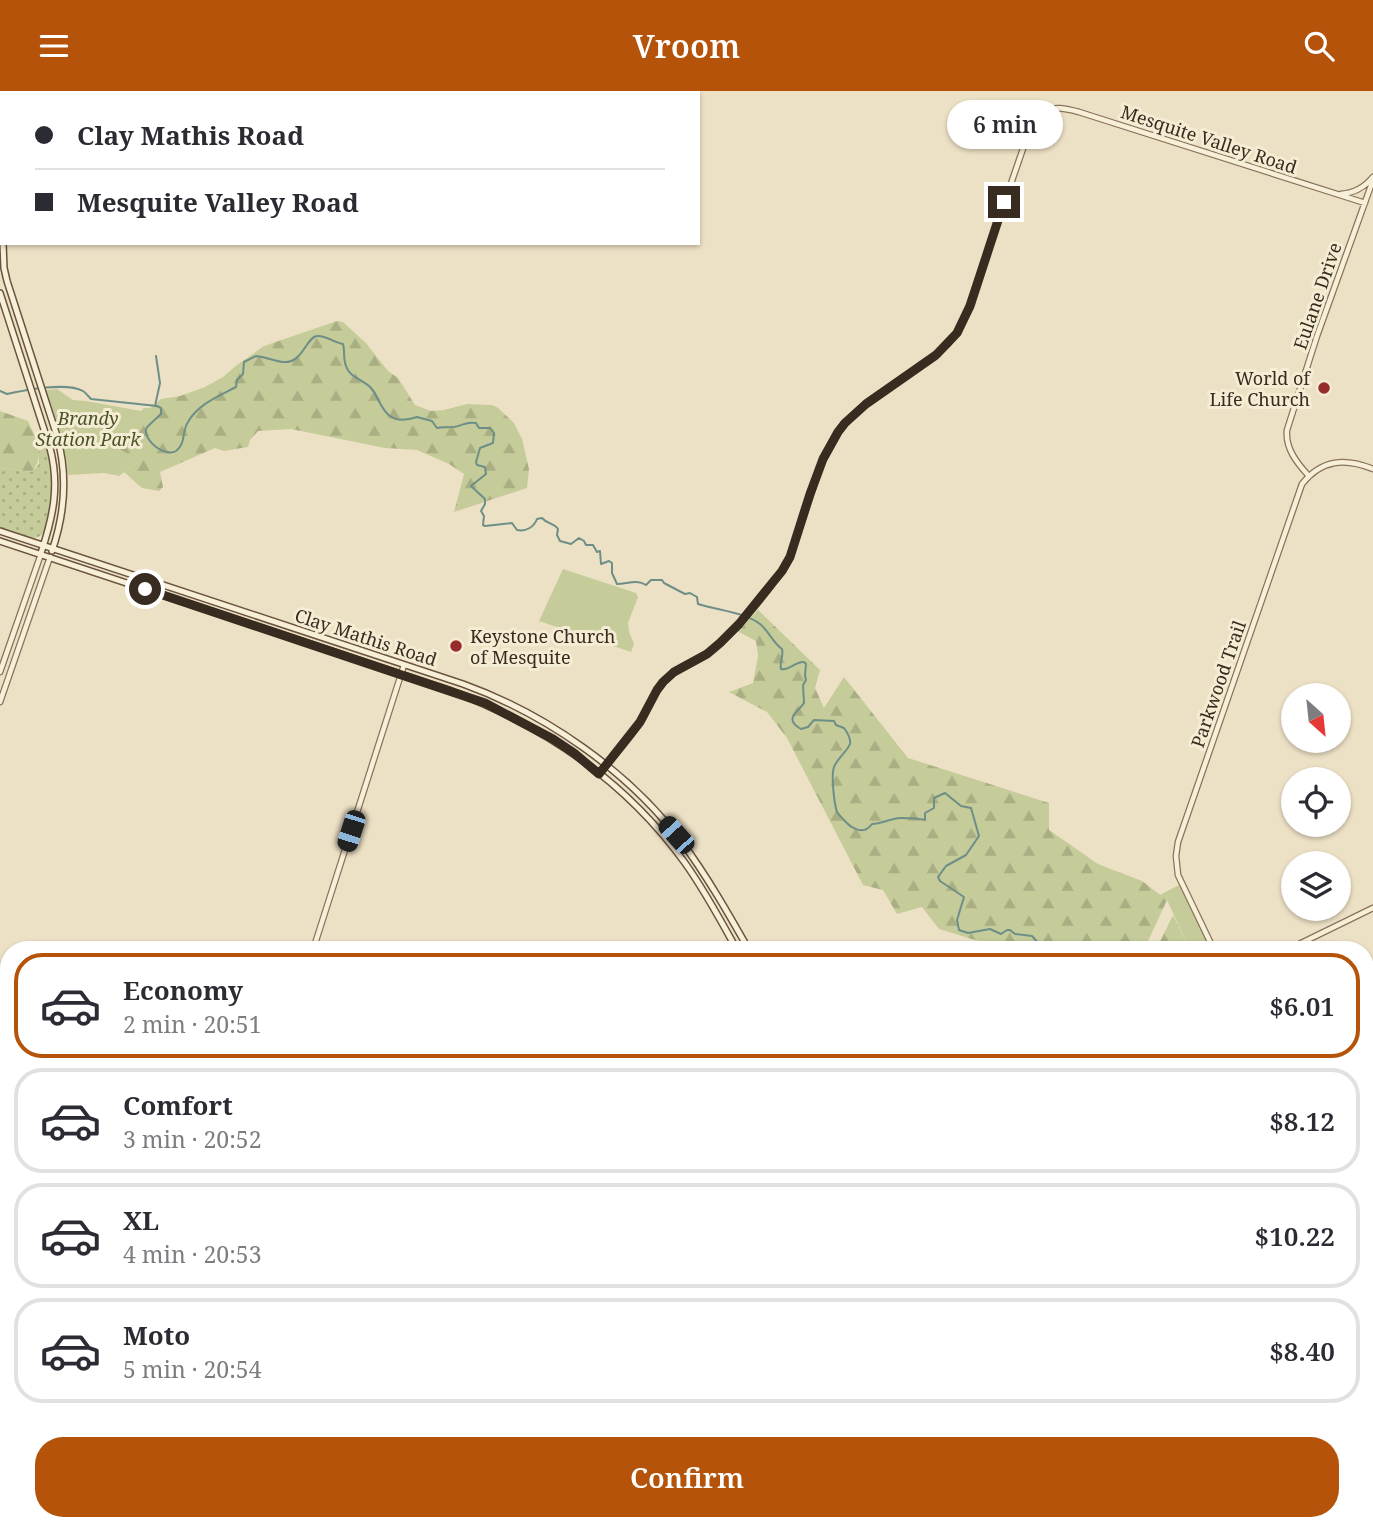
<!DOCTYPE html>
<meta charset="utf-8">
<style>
:root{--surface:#fff;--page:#f7f7f7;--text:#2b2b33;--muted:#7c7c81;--line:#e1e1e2;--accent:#b45309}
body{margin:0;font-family:"Noto Serif",serif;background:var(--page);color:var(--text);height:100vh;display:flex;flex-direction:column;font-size:26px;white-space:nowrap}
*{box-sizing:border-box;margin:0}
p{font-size:23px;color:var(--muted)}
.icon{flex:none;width:38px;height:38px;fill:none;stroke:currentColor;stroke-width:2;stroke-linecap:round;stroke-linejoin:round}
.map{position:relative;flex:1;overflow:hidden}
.side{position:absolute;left:0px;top:850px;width:1374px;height:590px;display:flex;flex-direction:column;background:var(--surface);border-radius:28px 28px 0 0;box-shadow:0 2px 5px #0004}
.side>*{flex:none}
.guide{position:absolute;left:0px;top:0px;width:700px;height:154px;box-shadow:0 2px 5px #0004;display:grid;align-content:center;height:154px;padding:0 35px;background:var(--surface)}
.needle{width:46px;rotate:153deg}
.controls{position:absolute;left:1281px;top:592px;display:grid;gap:14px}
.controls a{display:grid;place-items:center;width:70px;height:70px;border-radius:50%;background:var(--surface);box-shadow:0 2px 5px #0004;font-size:35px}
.end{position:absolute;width:32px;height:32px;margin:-16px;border:9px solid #382b1f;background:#fff;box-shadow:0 0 0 4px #fff}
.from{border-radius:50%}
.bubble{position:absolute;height:49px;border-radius:24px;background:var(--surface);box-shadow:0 2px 5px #0004;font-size:23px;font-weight:600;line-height:49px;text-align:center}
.car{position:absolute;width:21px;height:42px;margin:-21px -10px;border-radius:9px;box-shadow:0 0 5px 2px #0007;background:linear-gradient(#222 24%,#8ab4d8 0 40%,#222 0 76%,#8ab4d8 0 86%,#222 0)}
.guide b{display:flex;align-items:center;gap:24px;height:66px;font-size:26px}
.guide b+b{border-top:2px solid var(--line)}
.guide i{width:18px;height:18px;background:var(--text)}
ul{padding:12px 0 0;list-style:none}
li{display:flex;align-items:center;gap:21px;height:105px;margin:0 14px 10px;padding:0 21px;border:4px solid var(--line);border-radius:28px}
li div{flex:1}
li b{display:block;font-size:26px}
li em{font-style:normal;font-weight:600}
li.current{border-color:var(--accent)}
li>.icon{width:63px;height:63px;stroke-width:1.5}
.primary-button{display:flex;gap:14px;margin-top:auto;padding:14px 35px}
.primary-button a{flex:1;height:80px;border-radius:28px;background:var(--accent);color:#fff;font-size:28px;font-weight:600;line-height:80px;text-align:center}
header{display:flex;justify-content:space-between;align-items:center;height:91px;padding:0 35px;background:var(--accent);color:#fff;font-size:32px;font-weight:600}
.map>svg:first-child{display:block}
.grass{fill:url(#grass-dots)}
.forest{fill:url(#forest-firs)}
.park{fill:#c5cb99}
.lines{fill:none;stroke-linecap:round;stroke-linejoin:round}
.stream{stroke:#6d8f87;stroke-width:2}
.tertiary-casing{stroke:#88735b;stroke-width:7}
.secondary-casing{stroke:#6a543e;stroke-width:8}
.tertiary{stroke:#f8efd8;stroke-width:4.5}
.secondary{stroke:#f8efd8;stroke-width:5}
.rail{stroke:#382b1f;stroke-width:2;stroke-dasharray:12 12;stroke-linecap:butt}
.route{stroke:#382b1f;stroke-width:9}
.poi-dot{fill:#962c2c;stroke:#f5ecd4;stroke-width:2.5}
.labels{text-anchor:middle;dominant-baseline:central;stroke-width:6;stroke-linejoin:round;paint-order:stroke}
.street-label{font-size:18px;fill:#382b1f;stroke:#f5ecd4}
.poi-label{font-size:18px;fill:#382b1f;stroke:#f5ecd4;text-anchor:end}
.park-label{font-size:18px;font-style:italic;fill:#485426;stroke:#f5ecd4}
</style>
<header><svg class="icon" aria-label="menu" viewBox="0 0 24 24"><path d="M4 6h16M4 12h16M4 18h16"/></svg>Vroom<svg class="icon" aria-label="search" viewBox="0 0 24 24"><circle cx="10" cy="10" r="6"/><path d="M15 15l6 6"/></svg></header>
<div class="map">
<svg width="1373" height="1440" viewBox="0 0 1373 1440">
<defs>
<pattern id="grass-dots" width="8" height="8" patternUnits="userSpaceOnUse" patternTransform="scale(1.75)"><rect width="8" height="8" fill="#c5cb99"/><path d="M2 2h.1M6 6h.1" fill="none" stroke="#aaae83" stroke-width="1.8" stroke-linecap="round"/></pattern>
<pattern id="forest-firs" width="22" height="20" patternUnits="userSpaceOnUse" patternTransform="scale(1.75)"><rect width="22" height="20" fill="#c5cb99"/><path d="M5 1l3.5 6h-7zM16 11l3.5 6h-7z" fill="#aaae83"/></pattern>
</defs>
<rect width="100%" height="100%" fill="#ede1c5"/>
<path class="grass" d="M 47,356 C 51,373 59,438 38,446 C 26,450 11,442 0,438 L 0,377 L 32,381 L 39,373 L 39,360 Z
M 873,1432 L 1024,1432 L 1028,1440 L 877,1440 Z"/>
<path class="forest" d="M 337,230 L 343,231 L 366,252 L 388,280 L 398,287 L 415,314 L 431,320 L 444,319 L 467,313 L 491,314 L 497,316 L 514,332 L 522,348 L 529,378 L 527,397 L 454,421 L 464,383 L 449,373 L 417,359 L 385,357 L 291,338 L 258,340 L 250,349 L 248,356 L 224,360 L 215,357 L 160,381 L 163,396 L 159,400 L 142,397 L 124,381 L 138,371 L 110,352 L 161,308 L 180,305 L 205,296 L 223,286 L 237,274 L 264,255 Z
M 0,320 L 28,330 C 36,348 46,363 32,381 L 0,377 Z
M 758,519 L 820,579 L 815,597 L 824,617 L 844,586 L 908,667 L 1049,712 L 1049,739 L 1098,773 L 1142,790 L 1167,809 L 1144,859 L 1023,859 L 975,849 L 939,838 L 922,816 L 897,823 L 883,799 L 863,794 L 787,647 L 767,621 L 729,601 L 753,592 L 758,565 L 756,550 L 737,540 Z
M 1173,824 L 1190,859 L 1156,859 Z"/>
<path class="park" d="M 57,298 L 73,309 L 86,310 L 141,320 L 144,317 L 151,317 L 110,352 L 139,370 L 119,385 L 104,382 L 68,384 L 62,346 L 46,299 Z
M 563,478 L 636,502 L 638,506 L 628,532 L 629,541 L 634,553 L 631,561 L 539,530 Z
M 1179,794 L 1211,859 L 1190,859 L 1167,809 L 1160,804 Z"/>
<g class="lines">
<path class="stream" d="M 0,300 L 7,303 C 25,299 67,291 83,300 C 86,302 89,306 91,308 L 157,315 L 161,317 L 161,323 C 158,326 147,335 146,338 C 143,349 165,367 176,360 C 186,353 182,339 188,331 C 198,313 219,305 236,296 L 237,289 L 243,283 L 244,271 L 256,265 C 265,266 275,270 283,271 C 303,273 306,246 317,245 C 326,244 334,252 343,253 C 345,260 343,268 346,275 C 349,286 364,289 371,297 C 378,305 381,319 390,325 C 398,331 408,329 417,326 L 432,330 L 437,337 C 443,336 449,336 454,336 C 463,335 465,330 476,332 L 479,337 L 490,337 L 494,342 L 493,352 L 480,357 L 476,371 L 477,374 L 485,376 L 486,383 L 471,395 L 485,408 L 485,413 L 481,420 L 484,425 L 483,434 L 485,435 L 512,432 L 517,439 C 526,441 534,436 537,428 L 542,427 C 547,433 554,432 558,438 L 557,444 L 560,450 L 571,453 L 579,447 L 584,450 L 586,454 L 593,454 L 597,461 L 600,460 L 601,473 L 609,470 L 612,472 L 612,482 L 617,493 C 627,493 637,488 646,494 L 651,489 L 662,489 L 664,492 L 685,503 L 690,502 L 697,506 L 698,513 C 717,519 744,521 760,533 C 769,540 773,552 782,558 C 784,565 779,571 781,578 C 790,580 795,570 804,571 L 806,573 L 805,584 L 806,589 L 803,594 L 804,612 C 798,621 783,628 801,638 L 808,636 L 814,629 L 834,630 L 836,634 L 844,637 C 847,641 851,647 850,653 C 848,659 837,668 834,676 C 831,684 834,712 837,721 C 839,724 849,735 852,736 C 860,741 867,740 872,733 C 882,733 891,727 901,727 C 909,727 917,727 925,729 L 925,722 L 934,717 L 934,707 L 945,702 L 961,715 L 971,717 L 979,745 L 966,764 L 946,775 L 938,786 L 940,790 L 964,806 L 957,829 L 959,839 L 968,842 L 990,838 L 1001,843 L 1007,839 L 1010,839 L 1015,843 L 1032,845 L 1039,853 L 1042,859
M 155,315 L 160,292 L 156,265
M 0,939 L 9,934
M 0,982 L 9,999
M 1365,1234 L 1372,1230 L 1373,1228"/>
<defs>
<path id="tertiary" d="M 1341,103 C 1355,102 1365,96 1373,86
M 1308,384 C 1297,372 1285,357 1287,339 L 1317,245 L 1373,89
M 0,581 L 41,463
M 0,611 L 50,466
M 599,683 C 613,666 628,650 640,632 C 649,619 653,602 664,590 C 677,576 695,572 710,561 C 738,538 772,498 790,466 L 823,368 L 838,341 L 844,332 L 866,312 L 936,264 L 948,253 L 957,242 L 969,215 L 1028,43 C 1044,16 1049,13 1079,21 L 1365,112
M 313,859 L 404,574
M 1214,859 L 1178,784 L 1176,765 L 1178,751 L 1302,393 C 1322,368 1345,367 1373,378
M 1287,859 L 1373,817
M 1365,1086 L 1373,1096
M 0,1165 L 9,1161
M 0,1297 L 9,1314
M 1365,1366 L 1373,1363
M 68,1432 L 72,1440
M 363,1440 L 380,1432
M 659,1440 L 676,1432
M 683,1440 L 700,1432
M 1167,1440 L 1190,1432"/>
<path id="secondary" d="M 35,2 L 36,0
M 46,2 L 47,0
M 0,103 L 2,98
M 3,152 L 4,177 L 7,190 L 57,345 C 68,384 65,422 52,460
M 0,202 L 50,357 C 60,395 53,426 41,462
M 0,440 L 463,593 C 546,623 628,680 681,750 C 707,785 728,822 749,859
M 0,450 L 449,599 C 543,634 626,690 685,772 C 705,800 721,830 737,859
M 1365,1154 L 1373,1152
M 1365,1165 L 1373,1163
M 1030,1432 L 1034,1440
M 1037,1432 L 1041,1440"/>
</defs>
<use href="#tertiary" class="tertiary-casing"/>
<use href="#secondary" class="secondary-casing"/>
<use href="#tertiary" class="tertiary"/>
<use href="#secondary" class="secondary"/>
<path class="rail" d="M 1365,1382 L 1373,1379
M 1210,1440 L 1232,1432"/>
</g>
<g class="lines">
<path class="route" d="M 145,498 L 485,612 L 553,648 L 574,662 L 599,683 L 640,631 L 657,599 L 663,591 L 674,581 L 707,563 L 720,552 L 739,533 L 782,480 L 790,466 L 810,403 L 823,368 L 838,341 L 845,332 L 866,313 L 936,264 L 957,242 L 970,215 L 1004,111"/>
</g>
<g class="poi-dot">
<circle cx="1324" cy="297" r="7"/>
<circle cx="456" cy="555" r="7"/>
</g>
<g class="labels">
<g class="street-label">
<text transform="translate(1209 48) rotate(18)">Mesquite Valley Road</text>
<text transform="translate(1317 205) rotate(-71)">Eulane Drive</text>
<text transform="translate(366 546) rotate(18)">Clay Mathis Road</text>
<text transform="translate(1218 593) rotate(-71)">Parkwood Trail</text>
</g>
<g class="poi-label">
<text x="1310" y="287">World of<tspan x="1310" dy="21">Life Church</tspan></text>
<text x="470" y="545" text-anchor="start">Keystone Church<tspan x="470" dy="21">of Mesquite</tspan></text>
</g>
<g class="park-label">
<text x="88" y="327">Brandy<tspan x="88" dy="21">Station Park</tspan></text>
</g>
</g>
</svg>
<div class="controls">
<a><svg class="needle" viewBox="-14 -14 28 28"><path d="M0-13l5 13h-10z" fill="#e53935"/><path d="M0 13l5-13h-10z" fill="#7c7c81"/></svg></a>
<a><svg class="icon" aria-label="locate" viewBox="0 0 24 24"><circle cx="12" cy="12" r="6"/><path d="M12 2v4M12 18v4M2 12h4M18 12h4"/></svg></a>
<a><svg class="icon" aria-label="layers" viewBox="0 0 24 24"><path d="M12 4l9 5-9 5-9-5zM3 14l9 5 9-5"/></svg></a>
</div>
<i class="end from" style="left:145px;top:498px"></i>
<i class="end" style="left:1004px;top:111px"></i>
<div class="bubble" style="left:947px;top:9px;width:116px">6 min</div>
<i class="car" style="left:351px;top:740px;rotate:198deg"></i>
<i class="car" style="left:676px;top:744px;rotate:318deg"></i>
<div class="guide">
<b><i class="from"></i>Clay Mathis Road</b>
<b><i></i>Mesquite Valley Road</b>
</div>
<section class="side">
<ul>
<li class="current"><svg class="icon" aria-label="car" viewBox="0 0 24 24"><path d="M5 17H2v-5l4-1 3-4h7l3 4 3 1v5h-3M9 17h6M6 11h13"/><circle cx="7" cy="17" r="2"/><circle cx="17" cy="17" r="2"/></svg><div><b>Economy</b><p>2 min · 20:51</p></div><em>$6.01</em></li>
<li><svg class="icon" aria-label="car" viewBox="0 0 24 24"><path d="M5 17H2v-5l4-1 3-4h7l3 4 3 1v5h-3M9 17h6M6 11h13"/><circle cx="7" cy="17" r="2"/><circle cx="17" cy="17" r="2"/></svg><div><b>Comfort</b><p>3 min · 20:52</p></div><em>$8.12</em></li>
<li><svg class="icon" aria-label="car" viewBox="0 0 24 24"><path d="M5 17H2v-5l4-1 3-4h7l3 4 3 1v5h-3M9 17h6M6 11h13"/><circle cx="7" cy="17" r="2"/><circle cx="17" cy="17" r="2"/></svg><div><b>XL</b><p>4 min · 20:53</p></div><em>$10.22</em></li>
<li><svg class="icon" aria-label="car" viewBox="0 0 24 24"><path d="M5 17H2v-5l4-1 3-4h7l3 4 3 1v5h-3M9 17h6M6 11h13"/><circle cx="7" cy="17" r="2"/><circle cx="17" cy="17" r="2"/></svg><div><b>Moto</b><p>5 min · 20:54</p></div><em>$8.40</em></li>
</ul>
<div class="primary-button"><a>Confirm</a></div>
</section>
</div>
